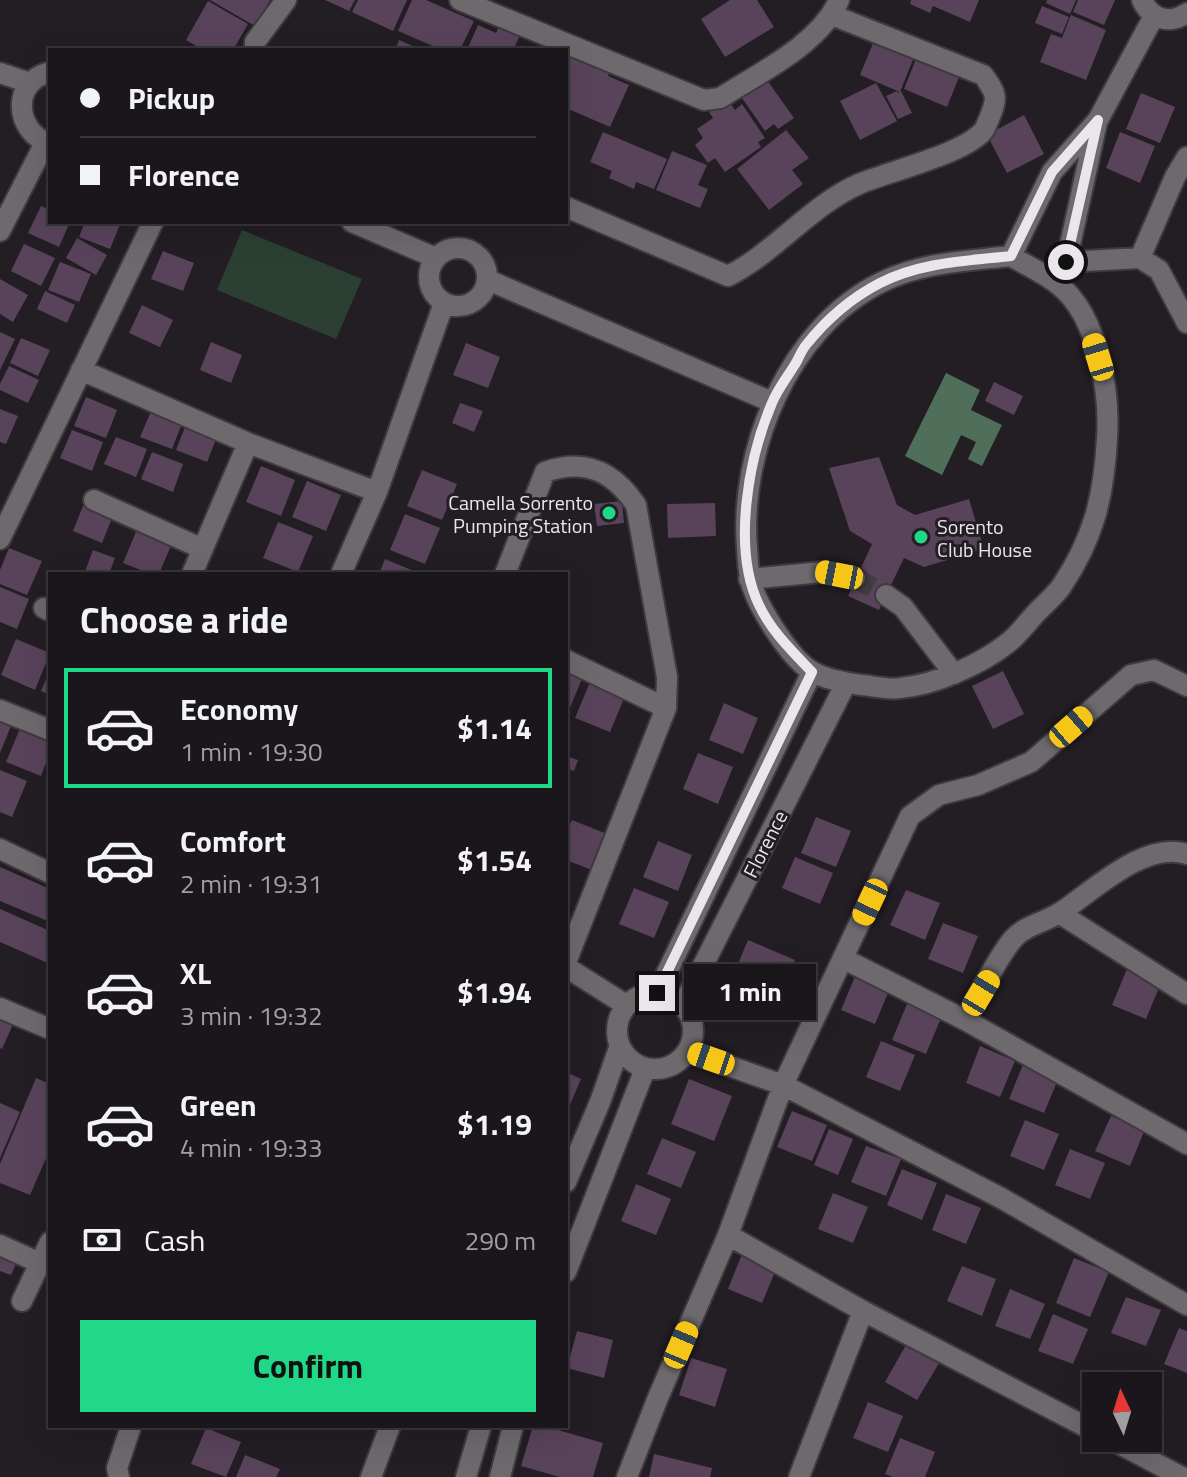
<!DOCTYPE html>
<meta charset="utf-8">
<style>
:root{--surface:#1a161b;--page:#272328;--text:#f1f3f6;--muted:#9f9fa3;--line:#38353a;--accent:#20d887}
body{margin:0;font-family:"Titillium Web",sans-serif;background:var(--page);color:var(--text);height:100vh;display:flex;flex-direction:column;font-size:30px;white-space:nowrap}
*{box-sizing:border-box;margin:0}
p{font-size:26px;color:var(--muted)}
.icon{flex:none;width:44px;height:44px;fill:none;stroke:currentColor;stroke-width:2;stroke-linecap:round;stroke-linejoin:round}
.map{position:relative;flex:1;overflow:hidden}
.panel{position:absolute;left:48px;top:572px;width:520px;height:856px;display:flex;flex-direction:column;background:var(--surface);border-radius:0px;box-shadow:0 8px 32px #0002,0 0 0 2px var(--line)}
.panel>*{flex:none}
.guide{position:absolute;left:48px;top:48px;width:520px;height:176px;border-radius:0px;box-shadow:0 8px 32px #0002,0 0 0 2px var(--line);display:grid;align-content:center;height:176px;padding:0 32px;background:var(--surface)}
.needle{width:52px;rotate:356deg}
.buttons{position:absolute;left:1082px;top:1372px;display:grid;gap:16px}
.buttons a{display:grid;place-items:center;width:80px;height:80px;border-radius:0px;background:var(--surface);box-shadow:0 8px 32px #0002,0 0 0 2px var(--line);font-size:40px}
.end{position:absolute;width:36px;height:36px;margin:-18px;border:10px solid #ebe6eb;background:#111;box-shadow:0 0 0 4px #111}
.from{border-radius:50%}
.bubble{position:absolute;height:56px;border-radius:0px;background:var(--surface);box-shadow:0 8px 32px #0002,0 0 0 2px var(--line);font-size:26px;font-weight:700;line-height:56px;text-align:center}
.car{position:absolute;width:24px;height:48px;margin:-24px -12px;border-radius:10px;box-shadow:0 0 6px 2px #0007;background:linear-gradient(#f5c518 24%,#345 0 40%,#f5c518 0 76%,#345 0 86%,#f5c518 0)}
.guide b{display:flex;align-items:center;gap:28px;height:76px;font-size:30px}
.guide b+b{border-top:2px solid var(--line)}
.guide i{width:20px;height:20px;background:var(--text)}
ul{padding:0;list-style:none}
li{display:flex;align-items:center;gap:24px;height:120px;margin:0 16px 12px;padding:0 16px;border:4px solid transparent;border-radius:0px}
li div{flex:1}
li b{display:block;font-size:30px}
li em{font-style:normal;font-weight:700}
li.on{border-color:var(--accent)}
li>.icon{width:72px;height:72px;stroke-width:1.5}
h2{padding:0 32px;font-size:36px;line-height:96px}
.pay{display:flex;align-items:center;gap:20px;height:88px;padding:0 32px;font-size:30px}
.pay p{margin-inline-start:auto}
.primary-button{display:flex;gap:16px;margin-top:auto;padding:16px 32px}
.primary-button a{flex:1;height:92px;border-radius:0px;background:var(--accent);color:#111;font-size:32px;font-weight:700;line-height:92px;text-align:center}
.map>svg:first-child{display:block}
.green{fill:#2b4033}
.water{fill:#4f6f5b}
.building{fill:#59435b}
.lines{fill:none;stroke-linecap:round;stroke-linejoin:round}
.minor-tunnel{stroke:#413b42;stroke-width:20;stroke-dasharray:20 10;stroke-linecap:butt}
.minor-casing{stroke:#3f3940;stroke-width:24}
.minor{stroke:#6d696d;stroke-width:20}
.route{stroke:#ebe6eb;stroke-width:10}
.poi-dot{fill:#20d887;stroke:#231d24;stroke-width:3}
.labels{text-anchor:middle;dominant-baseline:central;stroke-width:6;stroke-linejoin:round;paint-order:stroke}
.poi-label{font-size:20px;fill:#ebe6eb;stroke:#231d24;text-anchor:end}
.street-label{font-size:20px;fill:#ebe6eb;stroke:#231d24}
</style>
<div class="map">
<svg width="1187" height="1477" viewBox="0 0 1187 1477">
<rect width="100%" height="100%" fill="#231d24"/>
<path class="green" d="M 242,230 L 362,279 L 336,339 L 217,290 Z"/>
<path class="water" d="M 946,373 L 980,390 L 971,410 L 1002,425 L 982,466 L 968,459 L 976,442 L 961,435 L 942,475 L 905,456 Z"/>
<path class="building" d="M 210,0 L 270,0 L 255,26 Z
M 325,0 L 355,0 L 349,11 Z
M 358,0 L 407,0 L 393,31 L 352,12 Z
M 412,0 L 426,0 L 474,21 L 460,50 L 442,50 L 398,31 Z
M 730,0 L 757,0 L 774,27 L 725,57 L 701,19 Z
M 911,0 L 979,0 L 970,22 L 933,6 L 930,13 L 910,4 Z
M 1047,0 L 1076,0 L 1070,14 L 1046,3 Z
M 1078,0 L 1115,0 L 1104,25 L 1073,12 Z
M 208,1 L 248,24 L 233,50 L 203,50 L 186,40 Z
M 1042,6 L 1069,17 L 1062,34 L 1035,23 Z
M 1071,15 L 1106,30 L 1086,80 L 1040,62 L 1051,34 L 1062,38 Z
M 501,22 L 522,31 L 513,50 L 467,50 L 478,25 L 496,33 Z
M 876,36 L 916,52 L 900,92 L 860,75 Z
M 399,40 L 422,50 L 395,50 Z
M 572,52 L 611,68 L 608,76 L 629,85 L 610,127 L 566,108 L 566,65 Z
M 918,54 L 961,72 L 947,107 L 904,89 Z
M 767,80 L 794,118 L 778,129 L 774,124 L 765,131 L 742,98 Z
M 876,83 L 897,121 L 860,140 L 840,101 Z
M 897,91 L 898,93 L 901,91 L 912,113 L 898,119 L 886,96 Z
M 1141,93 L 1175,107 L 1160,143 L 1126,129 Z
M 727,99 L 735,110 L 742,104 L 765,138 L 758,142 L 761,147 L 725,172 L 715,158 L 708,163 L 695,145 L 703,138 L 697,129 L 713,118 L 709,112 Z
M 1024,115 L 1044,154 L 1007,173 L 987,135 Z
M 786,130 L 809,158 L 792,170 L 803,184 L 769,210 L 737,169 Z
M 603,132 L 667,159 L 654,189 L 636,182 L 634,189 L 609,178 L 612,171 L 590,162 Z
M 1120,132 L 1155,146 L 1140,183 L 1106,168 Z
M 672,151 L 707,165 L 698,185 L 708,189 L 700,208 L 656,190 Z
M 41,206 L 50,210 L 50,222 L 70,222 L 59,247 L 28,233 Z
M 85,222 L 121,222 L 110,249 L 79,237 Z
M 77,238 L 107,255 L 96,275 L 66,258 Z
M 24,244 L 55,258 L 41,286 L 11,271 Z
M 163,251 L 194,263 L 183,291 L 151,279 Z
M 60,262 L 91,274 L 79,302 L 48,290 Z
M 0,279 L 28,295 L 13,322 L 0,314 Z
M 45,291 L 75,305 L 67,323 L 37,309 Z
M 142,305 L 173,320 L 160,347 L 129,333 Z
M 0,332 L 15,339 L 0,370 Z
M 21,338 L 50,350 L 38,376 L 10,363 Z
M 211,342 L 242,355 L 231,383 L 200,370 Z
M 466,343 L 500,357 L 488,388 L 453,375 Z
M 9,366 L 39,380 L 28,403 L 0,390 L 0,384 Z
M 994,382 L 1023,396 L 1014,415 L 985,401 Z
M 86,397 L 117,410 L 106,438 L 74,426 Z
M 460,403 L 483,411 L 474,432 L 452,423 Z
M 0,409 L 18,416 L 6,444 L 0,442 Z
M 152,409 L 183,421 L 172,449 L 140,437 Z
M 187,422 L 218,434 L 207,462 L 176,450 Z
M 72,430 L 103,442 L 92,471 L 60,458 Z
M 116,437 L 147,449 L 136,477 L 104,464 Z
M 152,452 L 183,464 L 173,492 L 141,479 Z
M 879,457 L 897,505 L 915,515 L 969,499 L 984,549 L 924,567 L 904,558 L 879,610 L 848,596 L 872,544 L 850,531 L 829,468 Z
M 261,466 L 295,480 L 281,516 L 246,502 Z
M 422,470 L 457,484 L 442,520 L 407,506 Z
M 307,481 L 341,495 L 326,531 L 292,517 Z
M 85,501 L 114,513 L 102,543 L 73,531 Z
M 622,501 L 624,523 L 597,526 L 594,504 Z
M 715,503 L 716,536 L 668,538 L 667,504 Z
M 405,514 L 440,528 L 425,564 L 390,550 Z
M 278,522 L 313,536 L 298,572 L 263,558 Z
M 138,527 L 173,541 L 159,574 L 151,574 L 123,563 Z
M 9,548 L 42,561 L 27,595 L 0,584 L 0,570 Z
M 93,550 L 115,558 L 109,574 L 84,574 Z
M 385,559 L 421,574 L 379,574 Z
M 0,587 L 29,599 L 17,629 L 0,622 Z
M 16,639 L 50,653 L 35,690 L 1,675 Z
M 566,667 L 584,674 L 569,710 L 566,709 Z
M 50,670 L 50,695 L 41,691 Z
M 1003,671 L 1024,714 L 993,729 L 972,686 Z
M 590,682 L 625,696 L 610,732 L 575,718 Z
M 724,703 L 758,718 L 743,754 L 709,740 Z
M 0,716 L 13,721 L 0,753 Z
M 21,726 L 50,737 L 50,753 L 41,776 L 6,762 Z
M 698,753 L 733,767 L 718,804 L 683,789 Z
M 566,756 L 578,760 L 574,771 L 566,768 Z
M 0,770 L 27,781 L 12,817 L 0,812 Z
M 816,817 L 851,831 L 836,867 L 801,853 Z
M 572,820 L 607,834 L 592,870 L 566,860 L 566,834 Z
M 658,841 L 692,855 L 678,891 L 643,877 Z
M 795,857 L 833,873 L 820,904 L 782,888 Z
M 0,867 L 50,889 L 50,922 L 0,901 Z
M 634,888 L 669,902 L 654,938 L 619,924 Z
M 906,890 L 940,903 L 925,940 L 890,925 Z
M 0,909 L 50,931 L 50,964 L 0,942 Z
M 943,923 L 978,936 L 963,973 L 928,959 Z
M 748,940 L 795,960 L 780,996 L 733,976 Z
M 1127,969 L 1161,983 L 1146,1019 L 1112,1005 Z
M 856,974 L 890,988 L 875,1024 L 841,1010 Z
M 907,1004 L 941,1018 L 926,1054 L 892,1040 Z
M 0,1016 L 14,1022 L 2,1049 L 0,1048 Z
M 881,1041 L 915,1055 L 900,1091 L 866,1077 Z
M 980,1046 L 1015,1061 L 1000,1097 L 966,1083 Z
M 1024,1062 L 1059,1077 L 1044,1113 L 1009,1099 Z
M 566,1072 L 581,1079 L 566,1114 Z
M 36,1078 L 50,1084 L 50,1149 L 30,1195 L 0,1183 L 0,1164 Z
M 689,1079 L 732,1096 L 714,1141 L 671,1124 Z
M 0,1103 L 20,1112 L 0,1158 Z
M 792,1111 L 827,1125 L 812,1161 L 777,1147 Z
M 1111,1116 L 1145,1129 L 1130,1166 L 1095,1151 Z
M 1025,1120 L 1059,1134 L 1044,1170 L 1010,1156 Z
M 829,1129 L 853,1139 L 838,1175 L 814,1165 Z
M 662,1138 L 696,1152 L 681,1188 L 647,1174 Z
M 866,1146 L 901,1159 L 886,1196 L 851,1182 Z
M 1070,1149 L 1105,1163 L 1090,1199 L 1055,1185 Z
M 902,1169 L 937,1183 L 922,1220 L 887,1205 Z
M 636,1184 L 671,1199 L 656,1235 L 621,1221 Z
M 833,1193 L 868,1207 L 853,1243 L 818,1229 Z
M 946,1194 L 981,1208 L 966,1244 L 932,1230 Z
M 0,1249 L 19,1257 L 11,1275 L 0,1271 Z
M 742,1254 L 777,1267 L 762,1303 L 728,1289 Z
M 1074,1258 L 1109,1272 L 1090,1317 L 1056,1303 Z
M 962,1266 L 996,1279 L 982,1316 L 947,1301 Z
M 1010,1289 L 1045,1304 L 1030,1339 L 995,1326 Z
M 1126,1297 L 1161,1310 L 1146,1346 L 1111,1333 Z
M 1053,1314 L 1088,1329 L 1073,1364 L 1038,1351 Z
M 1179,1328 L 1187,1331 L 1187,1373 L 1164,1364 Z
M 577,1331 L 613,1340 L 604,1378 L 567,1368 Z
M 911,1336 L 944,1355 L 917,1400 L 885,1382 Z
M 691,1358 L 727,1369 L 715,1407 L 679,1395 Z
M 868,1402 L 903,1416 L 888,1452 L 853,1438 Z
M 533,1426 L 544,1426 L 603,1443 L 593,1477 L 560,1477 L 521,1466 Z
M 206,1428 L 241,1442 L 226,1477 L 191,1464 Z
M 900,1438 L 935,1452 L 925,1477 L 893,1477 L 885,1474 Z
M 654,1454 L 712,1468 L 710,1477 L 649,1477 Z
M 245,1455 L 280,1469 L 276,1477 L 236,1477 Z"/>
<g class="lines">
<path class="minor-tunnel" d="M 855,578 L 886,595"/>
<defs>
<path id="minor" d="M 460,0 L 704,100 L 720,98 C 759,73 820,44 839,0
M 1142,0 C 1151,19 1169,25 1187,13
M 255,50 L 255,42 L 286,0
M 50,72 C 10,82 15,132 50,144
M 0,73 L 30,83
M 1187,157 L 1175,177 L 1140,258 L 1159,270 L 1187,323
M 566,207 L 728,276 C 773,254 811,205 859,184 C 889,171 965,154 984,130 C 986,127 987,123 989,119 C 998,97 997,94 983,75 L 832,15
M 352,222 L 436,258
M 0,231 L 45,143
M429 277a29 29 0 1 1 58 0a29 29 0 1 1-58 0Z
M 1011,256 C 1027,266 1046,274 1060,286 C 1098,317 1110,392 1107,438 C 1104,496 1094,538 1061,587 C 1055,595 1047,602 1039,610 C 1029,620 1020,633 1009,642 C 982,664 935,685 900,688 C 888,690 874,686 862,685 C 847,683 827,680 813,672 C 791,660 760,610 752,586 C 748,574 748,561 747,548 C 739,450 789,327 882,282 C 923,262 967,261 1011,256 Z
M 1011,256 L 1052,172 L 1098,120 L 1154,16
M 1066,262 L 1140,258
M 488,280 L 772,402
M 1061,286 L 1097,122
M 81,370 L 248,443 L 377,492
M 94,500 L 203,549
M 0,539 L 153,222
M 192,574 L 248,443
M 341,574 L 377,492 L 444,303
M 505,574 L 545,472 C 585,458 613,471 636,505 L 667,677 L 666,708 L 566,962
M 749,579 L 822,572 L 855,578
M 886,595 L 903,607 L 954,674
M 44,608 L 50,611
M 566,660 L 666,708
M 0,710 L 50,730
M 0,849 L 50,873
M 1059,913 L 1187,994
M 844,959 L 965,1020 L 1187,1144
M 566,967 L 626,1005
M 657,993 L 812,672
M617 1031a38 38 0 1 1 76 0a38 38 0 1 1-76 0Z
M 683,1005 L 846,683
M 0,1008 L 50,1029
M 965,1020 C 978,997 997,958 1013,939 C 1025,925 1046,922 1061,912 C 1093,891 1145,840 1187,854
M 687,1051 L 783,1085 L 1001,1198 L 1187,1305
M 566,1182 L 600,1102 L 619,1048
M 728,1235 L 863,1311 L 1096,1432
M 0,1245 L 40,1263
M 566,1272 L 645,1069
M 22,1301 L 50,1242
M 1108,1438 L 1182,1477
M 119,1477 L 117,1468 L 131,1426
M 371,1477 L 390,1426
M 466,1477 L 481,1426
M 500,1477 L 513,1426
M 627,1477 L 657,1400 L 728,1235 L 783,1085 L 910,816 L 939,795 L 978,785 L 1031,762 L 1131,675 L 1154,670 L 1187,686
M 799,1477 L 863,1311"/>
</defs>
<use href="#minor" class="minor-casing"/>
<use href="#minor" class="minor"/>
</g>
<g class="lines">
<path class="route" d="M 657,993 L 812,672 C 793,652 771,631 759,605 C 732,549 748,459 772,403 C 778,388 789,375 797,361 C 800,355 802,350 806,345 C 826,320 851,298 880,283 C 921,262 967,261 1011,256 L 1052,172 L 1098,120 L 1066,262"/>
</g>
<g class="poi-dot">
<circle cx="609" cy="513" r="8"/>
<circle cx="921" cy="537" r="8"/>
</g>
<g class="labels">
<g class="poi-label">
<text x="593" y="502">Camella Sorrento<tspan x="593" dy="23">Pumping Station</tspan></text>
<text x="937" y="526" text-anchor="start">Sorento<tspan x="937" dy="23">Club House</tspan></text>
</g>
<g class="street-label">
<text transform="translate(765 844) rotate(-63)">Florence</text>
</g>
</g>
</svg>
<div class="buttons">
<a><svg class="needle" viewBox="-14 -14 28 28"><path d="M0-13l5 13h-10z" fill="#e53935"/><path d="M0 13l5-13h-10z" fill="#9f9fa3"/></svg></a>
</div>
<i class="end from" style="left:1066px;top:262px"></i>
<i class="end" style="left:657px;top:993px"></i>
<div class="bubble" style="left:684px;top:964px;width:132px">1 min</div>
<i class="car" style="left:1098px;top:357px;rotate:343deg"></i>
<i class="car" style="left:839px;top:575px;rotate:281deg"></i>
<i class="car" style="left:1071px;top:727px;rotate:49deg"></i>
<i class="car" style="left:870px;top:902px;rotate:205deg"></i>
<i class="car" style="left:981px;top:993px;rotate:31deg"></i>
<i class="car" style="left:711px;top:1059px;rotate:289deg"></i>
<i class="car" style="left:681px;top:1345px;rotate:23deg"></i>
<div class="guide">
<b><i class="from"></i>Pickup</b>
<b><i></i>Florence</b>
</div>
<section class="panel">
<h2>Choose a ride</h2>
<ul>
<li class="on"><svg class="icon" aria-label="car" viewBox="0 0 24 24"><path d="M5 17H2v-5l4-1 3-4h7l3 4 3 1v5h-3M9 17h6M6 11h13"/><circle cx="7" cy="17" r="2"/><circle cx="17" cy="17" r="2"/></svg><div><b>Economy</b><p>1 min · 19:30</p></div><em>$1.14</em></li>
<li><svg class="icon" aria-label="car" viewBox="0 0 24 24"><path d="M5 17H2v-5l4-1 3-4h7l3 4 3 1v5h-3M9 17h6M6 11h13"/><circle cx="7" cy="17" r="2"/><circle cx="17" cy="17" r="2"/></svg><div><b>Comfort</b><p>2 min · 19:31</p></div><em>$1.54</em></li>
<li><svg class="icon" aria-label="car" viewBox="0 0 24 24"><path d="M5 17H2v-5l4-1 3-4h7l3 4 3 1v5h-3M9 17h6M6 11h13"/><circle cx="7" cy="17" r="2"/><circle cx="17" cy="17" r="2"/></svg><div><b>XL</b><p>3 min · 19:32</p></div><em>$1.94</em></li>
<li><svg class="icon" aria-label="car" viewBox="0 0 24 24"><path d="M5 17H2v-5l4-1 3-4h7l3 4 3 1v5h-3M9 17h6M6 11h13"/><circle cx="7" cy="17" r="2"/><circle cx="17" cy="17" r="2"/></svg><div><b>Green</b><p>4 min · 19:33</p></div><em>$1.19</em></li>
</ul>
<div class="pay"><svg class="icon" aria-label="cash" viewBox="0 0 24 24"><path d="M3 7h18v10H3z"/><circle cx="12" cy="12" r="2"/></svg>Cash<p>290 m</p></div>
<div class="primary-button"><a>Confirm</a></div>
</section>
</div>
